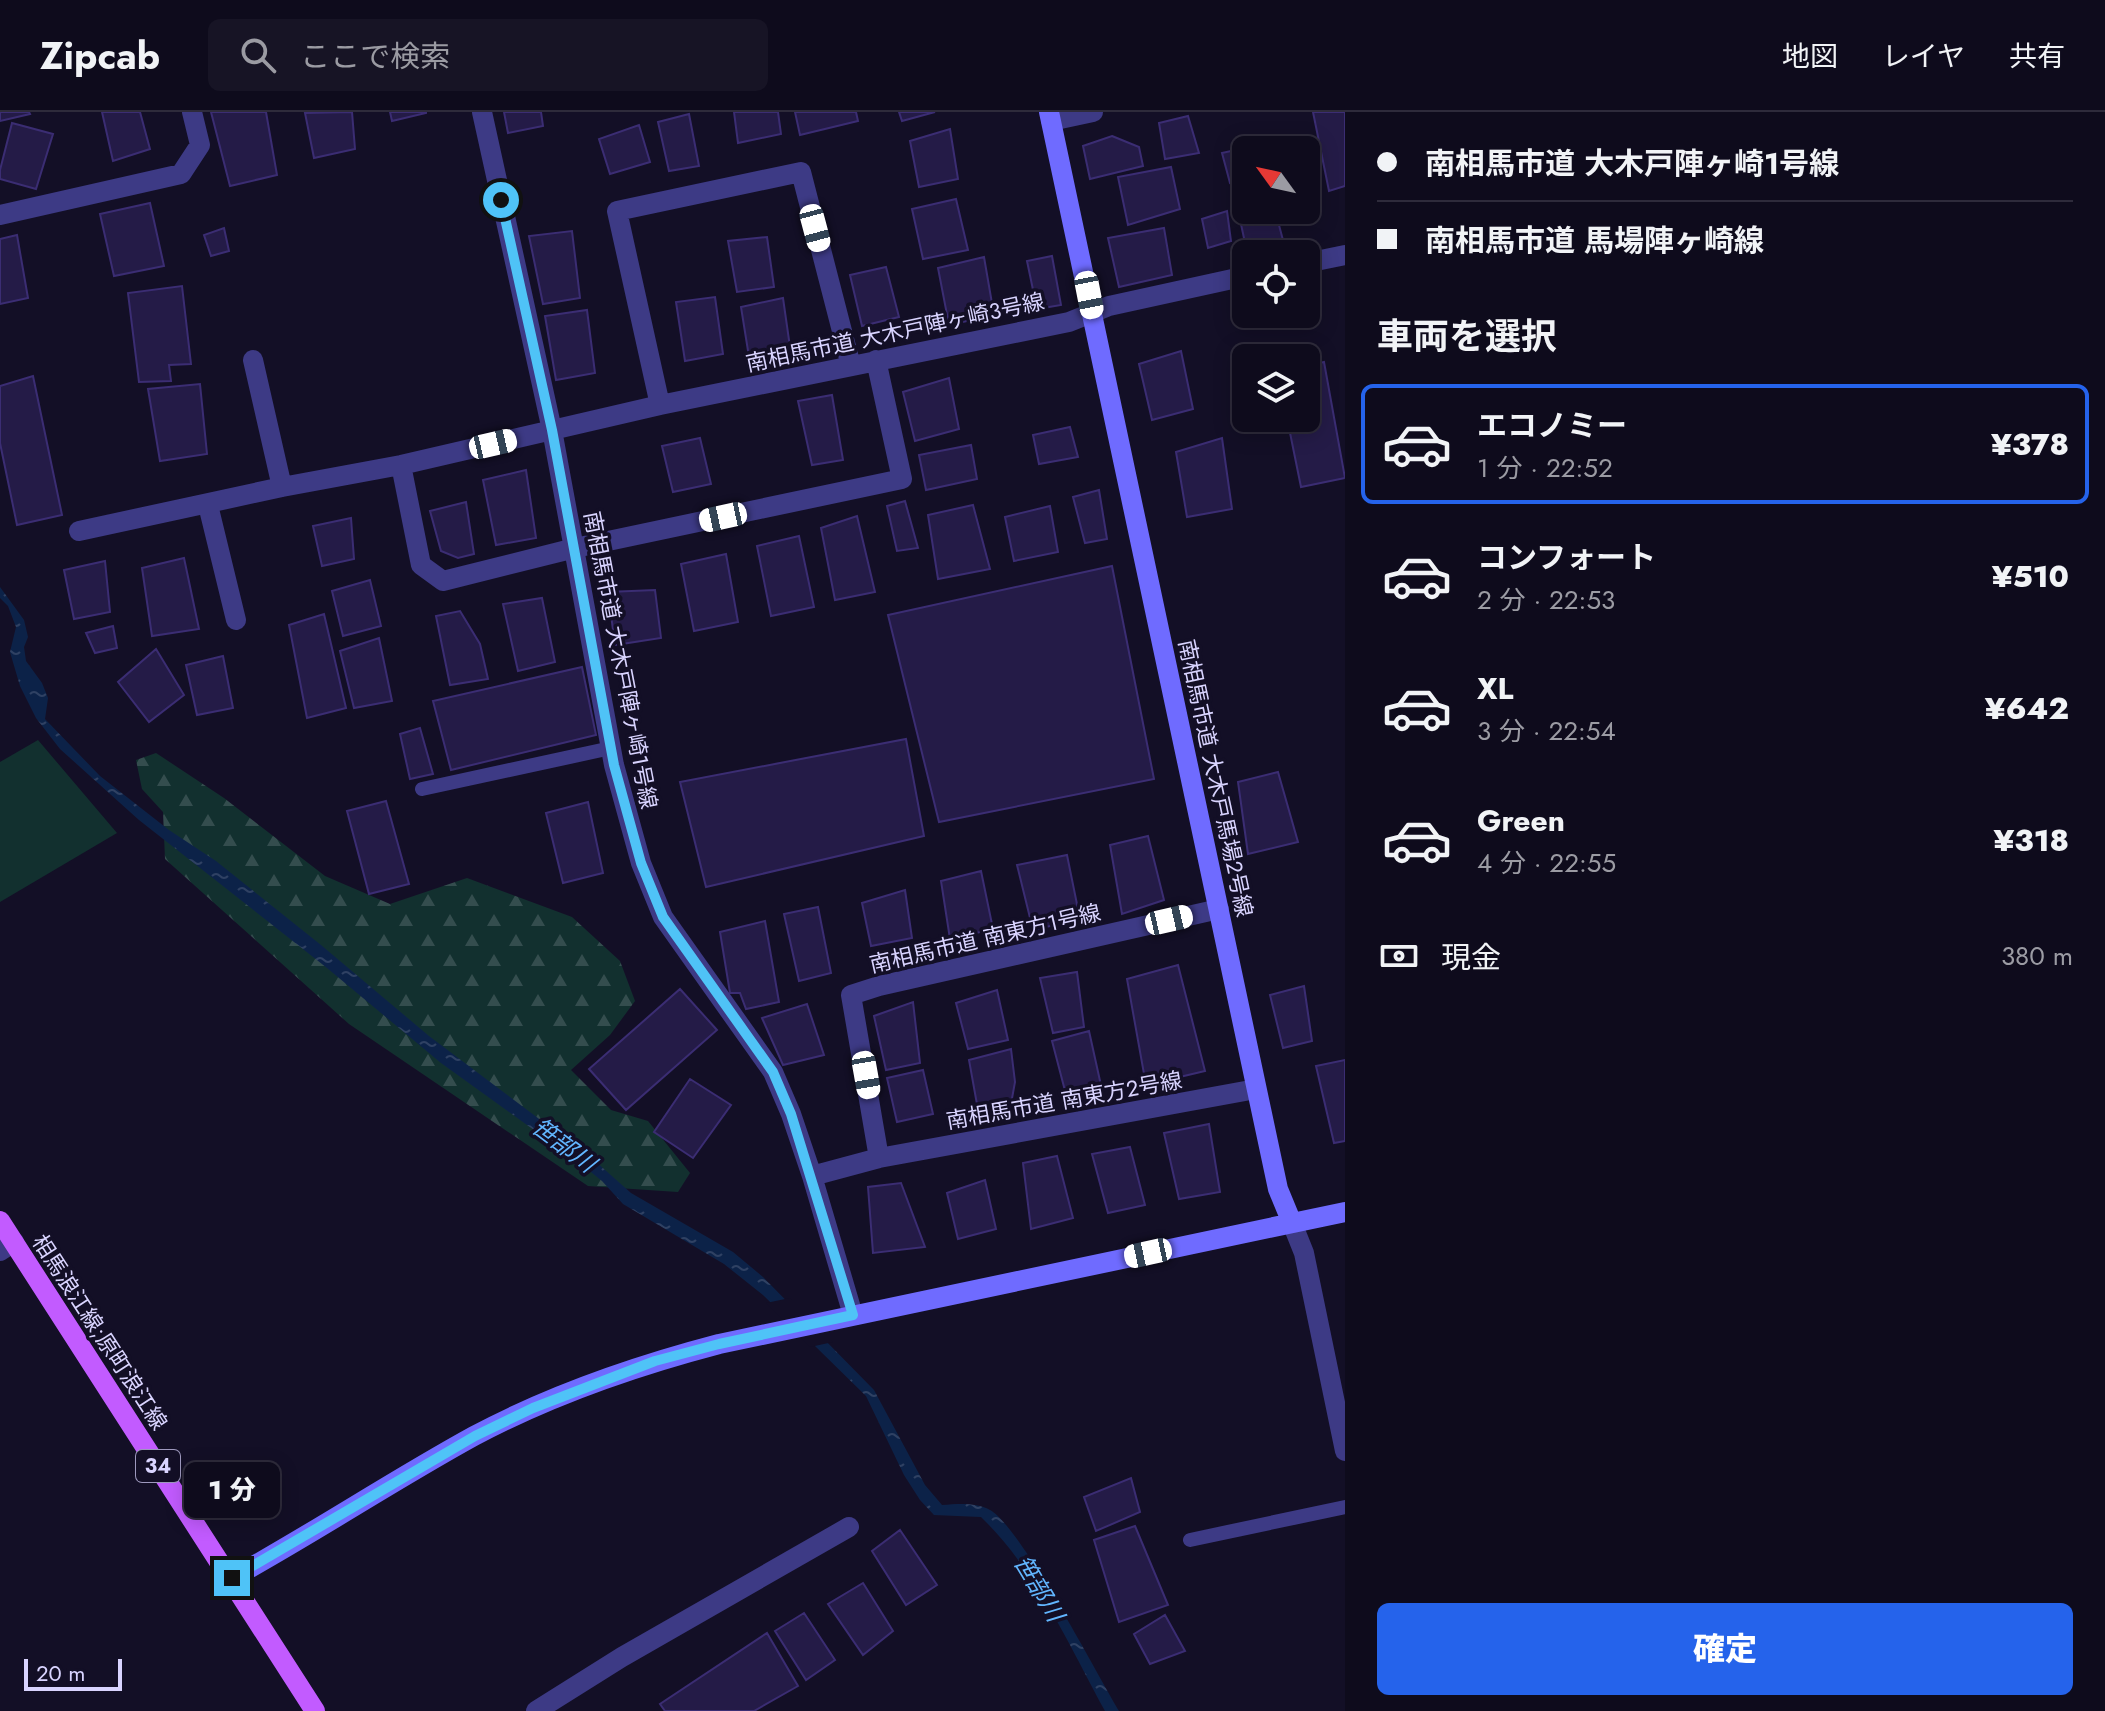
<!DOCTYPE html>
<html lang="ja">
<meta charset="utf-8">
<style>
:root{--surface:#0e0b1c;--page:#171425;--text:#f1f3f6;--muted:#9b9ba3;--line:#2e2b3b;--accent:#2563eb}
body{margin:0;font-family:Jost,"Noto Sans JP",sans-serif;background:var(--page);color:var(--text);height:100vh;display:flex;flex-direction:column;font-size:30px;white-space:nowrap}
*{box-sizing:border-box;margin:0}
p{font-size:26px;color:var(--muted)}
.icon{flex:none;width:44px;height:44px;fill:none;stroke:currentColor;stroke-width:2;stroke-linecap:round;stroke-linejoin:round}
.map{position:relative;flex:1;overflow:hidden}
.panel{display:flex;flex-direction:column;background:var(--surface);width:760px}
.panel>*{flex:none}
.top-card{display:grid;align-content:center;height:176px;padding:0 32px;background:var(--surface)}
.needle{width:52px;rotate:303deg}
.fabs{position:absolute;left:1232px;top:24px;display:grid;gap:16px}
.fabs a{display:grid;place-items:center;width:88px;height:88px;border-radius:12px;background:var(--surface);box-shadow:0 4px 20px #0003,0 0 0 2px var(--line);font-size:40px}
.scale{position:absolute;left:24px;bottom:20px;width:98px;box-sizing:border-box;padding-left:8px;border:4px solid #d9d4ff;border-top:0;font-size:22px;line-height:28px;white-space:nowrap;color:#d9d4ff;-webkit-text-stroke:6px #130f26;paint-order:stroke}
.end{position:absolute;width:36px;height:36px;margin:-18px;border:10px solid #4fc3f7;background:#111;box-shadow:0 0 0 4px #111}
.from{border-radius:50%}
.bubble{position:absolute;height:56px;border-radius:12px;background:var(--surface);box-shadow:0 4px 20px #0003,0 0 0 2px var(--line);font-size:26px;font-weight:800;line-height:56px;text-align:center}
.car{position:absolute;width:24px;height:48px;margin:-24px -12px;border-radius:10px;box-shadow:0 0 6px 2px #0007;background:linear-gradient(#fff 24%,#345 0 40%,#fff 0 76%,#345 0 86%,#fff 0)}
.top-card b{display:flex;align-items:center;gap:28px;height:76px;font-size:30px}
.top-card b+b{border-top:2px solid var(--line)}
.top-card i{width:20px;height:20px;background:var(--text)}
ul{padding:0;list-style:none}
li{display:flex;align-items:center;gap:24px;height:120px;margin:0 16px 12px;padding:0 16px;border:4px solid transparent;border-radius:12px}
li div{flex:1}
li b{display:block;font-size:30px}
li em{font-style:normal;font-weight:800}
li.on{border-color:var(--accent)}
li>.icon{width:72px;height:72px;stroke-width:1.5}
h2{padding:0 32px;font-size:36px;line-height:96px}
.pay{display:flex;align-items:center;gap:20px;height:88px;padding:0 32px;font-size:30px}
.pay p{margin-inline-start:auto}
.action{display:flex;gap:16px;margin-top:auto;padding:16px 32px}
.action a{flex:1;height:92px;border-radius:12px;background:var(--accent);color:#fff;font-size:32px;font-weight:800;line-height:92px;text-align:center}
header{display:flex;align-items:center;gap:48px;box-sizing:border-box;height:112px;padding:0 40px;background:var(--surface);border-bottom:2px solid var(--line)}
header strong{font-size:38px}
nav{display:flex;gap:44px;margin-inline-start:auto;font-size:28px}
.search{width:560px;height:72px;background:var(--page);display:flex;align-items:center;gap:20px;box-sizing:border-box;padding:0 28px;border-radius:12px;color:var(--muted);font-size:30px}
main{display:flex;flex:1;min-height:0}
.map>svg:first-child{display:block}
.green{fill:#12302f}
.forest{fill:url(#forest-firs)}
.water{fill:url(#water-ripples)}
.pier{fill:#130f26}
.building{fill:#241b47;stroke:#3b2d73;stroke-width:2}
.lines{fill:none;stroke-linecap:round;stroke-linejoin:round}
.lane{stroke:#3d3a85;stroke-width:14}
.street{stroke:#3d3a85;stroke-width:20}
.secondary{stroke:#6f6bff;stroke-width:20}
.primary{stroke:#c25bff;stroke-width:20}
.route{stroke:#4fc3f7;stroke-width:10}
.labels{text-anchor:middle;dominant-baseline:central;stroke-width:7;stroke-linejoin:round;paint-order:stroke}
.shield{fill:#130f26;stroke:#9e99be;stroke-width:2}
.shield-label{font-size:20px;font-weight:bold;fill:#d9d4ff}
.street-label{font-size:22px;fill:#d9d4ff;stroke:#130f26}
.water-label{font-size:24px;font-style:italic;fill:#62b6ff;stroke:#130f26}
</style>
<header>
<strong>Zipcab</strong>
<div class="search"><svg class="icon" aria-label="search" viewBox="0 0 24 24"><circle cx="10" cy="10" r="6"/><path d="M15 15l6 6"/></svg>ここで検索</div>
<nav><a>地図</a><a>レイヤ</a><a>共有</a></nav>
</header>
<main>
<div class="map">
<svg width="1345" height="1599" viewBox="0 0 1345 1599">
<defs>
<pattern id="forest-firs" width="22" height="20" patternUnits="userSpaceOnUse" patternTransform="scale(2)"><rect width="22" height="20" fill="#12302f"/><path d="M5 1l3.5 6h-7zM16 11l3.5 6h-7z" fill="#344d4e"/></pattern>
<pattern id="water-ripples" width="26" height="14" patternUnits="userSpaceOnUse" patternTransform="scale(2)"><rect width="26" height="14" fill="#0c2248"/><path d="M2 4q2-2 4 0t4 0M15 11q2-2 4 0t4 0" fill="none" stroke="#2f4163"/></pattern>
</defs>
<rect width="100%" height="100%" fill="#130f26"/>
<path class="green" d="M 38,628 L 117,721 L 0,790 L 0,650 Z"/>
<path class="forest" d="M 156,641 L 224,686 L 325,764 L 390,792 L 467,766 L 572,805 L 620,849 L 635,889 L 610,923 L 571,958 L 611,998 L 648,1009 L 690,1061 L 678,1080 L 588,1074 L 349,912 L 165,747 L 163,700 L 142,677 L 136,648 Z"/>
<path class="water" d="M 0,475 L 24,508 L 28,525 L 24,535 L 26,549 L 42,571 L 48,586 L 45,607 L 100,664 L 169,718 L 216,749 L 321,833 L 429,924 L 595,1049 L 631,1081 L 733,1140 L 763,1165 L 874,1278 L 925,1373 L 942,1393 C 959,1392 975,1390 990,1398 C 1020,1414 1097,1562 1119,1599 L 1105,1599 C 1069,1533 1036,1458 981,1405 L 934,1403 L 920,1388 L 904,1363 L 866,1284 L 763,1183 L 724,1152 L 623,1092 L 602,1069 L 581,1052 L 441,951 L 327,856 L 139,708 L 60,637 L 36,606 L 20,574 L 10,540 L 16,515 L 8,494 L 0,486 Z"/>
<path class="pier" d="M 790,1186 L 833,1230 L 810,1235 L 766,1191 Z"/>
<path class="building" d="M 0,0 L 29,0 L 30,2 L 0,9 Z
M 102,0 L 140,0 L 150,37 L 113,49 Z
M 211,0 L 266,0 L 277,63 L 230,74 Z
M 352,0 L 355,37 L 314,46 L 305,1 Z
M 390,0 L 426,0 L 426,1 L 392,9 Z
M 504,0 L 541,0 L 543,14 L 508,21 Z
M 734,0 L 778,0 L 781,22 L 738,31 Z
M 795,0 L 856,0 L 858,9 L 800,23 Z
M 899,0 L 935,0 L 902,9 Z
M 1313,0 L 1345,0 L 1345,74 L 1329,79 Z
M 689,2 L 699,54 L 669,59 L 658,10 Z
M 1188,4 L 1199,41 L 1165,47 L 1159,11 Z
M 12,11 L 53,22 L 36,77 L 0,67 L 0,58 Z
M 639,13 L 650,50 L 610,62 L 599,27 Z
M 950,17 L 958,67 L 919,75 L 910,29 Z
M 1112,24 L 1139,35 L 1143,54 L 1090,67 L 1083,34 Z
M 1267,31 L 1268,38 L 1246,38 L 1246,67 L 1230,71 L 1222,41 Z
M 1171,55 L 1180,97 L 1128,113 L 1118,65 Z
M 1246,73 L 1246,98 L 1275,98 L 1284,132 L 1247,140 L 1233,75 Z
M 956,87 L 968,138 L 923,147 L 912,97 Z
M 150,91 L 164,154 L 114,164 L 100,102 Z
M 1227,99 L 1231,129 L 1208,136 L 1202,107 Z
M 224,116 L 229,139 L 211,144 L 204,123 Z
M 1164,116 L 1172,163 L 1119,175 L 1108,126 Z
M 572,119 L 580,186 L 543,192 L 529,124 Z
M 17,123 L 28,186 L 0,192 L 0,127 Z
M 767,125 L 774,175 L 737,180 L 728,129 Z
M 1052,144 L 1061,193 L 1037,197 L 1027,149 Z
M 984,145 L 994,203 L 949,213 L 938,156 Z
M 886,155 L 899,205 L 862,214 L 850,163 Z
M 182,174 L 191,252 L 169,253 L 171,269 L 139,270 L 128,181 Z
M 715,185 L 723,242 L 685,249 L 676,190 Z
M 783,186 L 790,235 L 749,245 L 741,195 Z
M 587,198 L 595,261 L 556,268 L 545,204 Z
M 1181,239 L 1193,297 L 1152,308 L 1139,252 Z
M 1324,250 L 1345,366 L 1301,375 L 1287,306 L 1306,306 L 1306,254 Z
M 33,264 L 62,403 L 17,413 L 0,331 L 0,274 Z
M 949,266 L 959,317 L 915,329 L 903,280 Z
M 200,272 L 207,342 L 160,349 L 148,277 Z
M 832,283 L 843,348 L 812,353 L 798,289 Z
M 1070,315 L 1078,345 L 1039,352 L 1033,323 Z
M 700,326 L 711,372 L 673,380 L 662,334 Z
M 1222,326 L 1232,397 L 1187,405 L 1176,340 Z
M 971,333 L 977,367 L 926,378 L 919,343 Z
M 526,358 L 536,426 L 496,433 L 483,368 Z
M 1099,378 L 1107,427 L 1085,431 L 1073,385 Z
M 905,389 L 918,436 L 897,439 L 887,394 Z
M 466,390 L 474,442 L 458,446 L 441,439 L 430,399 Z
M 973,393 L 990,457 L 938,467 L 928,403 Z
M 1050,394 L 1058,440 L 1014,449 L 1005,405 Z
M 857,404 L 875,480 L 835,488 L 821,416 Z
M 351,406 L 354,447 L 322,454 L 313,414 Z
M 799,424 L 814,495 L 771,504 L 757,434 Z
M 726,442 L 738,510 L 694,519 L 681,452 Z
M 184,446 L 199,517 L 152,524 L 142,456 Z
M 105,449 L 110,500 L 74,507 L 64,458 Z
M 1112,454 L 1154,667 L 939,710 L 888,503 Z
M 370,468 L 381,514 L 343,524 L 332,479 Z
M 655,478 L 661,526 L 615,533 L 608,480 Z
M 542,486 L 555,550 L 518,559 L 503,492 Z
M 460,499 L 480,532 L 488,567 L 450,573 L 436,504 Z
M 324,502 L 346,596 L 307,606 L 289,513 Z
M 113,514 L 117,536 L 95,541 L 86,521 Z
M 379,526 L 392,589 L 354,596 L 340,539 Z
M 156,537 L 184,583 L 149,610 L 118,570 Z
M 223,544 L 233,596 L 197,603 L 186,553 Z
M 582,555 L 596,623 L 451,658 L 433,589 Z
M 420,616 L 433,662 L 410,667 L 400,622 Z
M 906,627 L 924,724 L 706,775 L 680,670 Z
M 1278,660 L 1298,730 L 1248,742 L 1238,670 Z
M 386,689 L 409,772 L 369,782 L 347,699 Z
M 588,690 L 603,761 L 563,771 L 546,701 Z
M 1148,724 L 1164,788 L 1122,802 L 1110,733 Z
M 1067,743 L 1080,807 L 1033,818 L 1017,753 Z
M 981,759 L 993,817 L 950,827 L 941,769 Z
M 905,778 L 912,826 L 871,834 L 862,791 Z
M 818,795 L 831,861 L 799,869 L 784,802 Z
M 765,809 L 779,890 L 746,897 L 740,881 L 730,881 L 720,820 Z
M 1178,853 L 1205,959 L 1146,973 L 1127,867 Z
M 1077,860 L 1084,915 L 1053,921 L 1040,866 Z
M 1304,874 L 1312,929 L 1283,936 L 1270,883 Z
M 680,877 L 717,918 L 626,998 L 589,957 Z
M 997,878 L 1008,928 L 968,937 L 956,891 Z
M 913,890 L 920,951 L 886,958 L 874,904 Z
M 807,892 L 824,943 L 783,953 L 762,906 Z
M 1089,919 L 1104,987 L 1069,994 L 1052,929 Z
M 1011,937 L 1015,970 L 1009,1003 L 980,1009 L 969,948 Z
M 1345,948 L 1345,1029 L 1334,1031 L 1316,954 Z
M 923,958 L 933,1002 L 897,1010 L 887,966 Z
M 690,967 L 731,993 L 693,1046 L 654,1020 Z
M 1209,1012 L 1220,1080 L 1179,1087 L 1164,1021 Z
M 1130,1035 L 1145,1093 L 1108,1101 L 1092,1042 Z
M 1057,1044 L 1073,1106 L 1031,1117 L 1023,1051 Z
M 985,1068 L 996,1117 L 958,1127 L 947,1081 Z
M 901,1071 L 925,1135 L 873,1141 L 868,1075 Z
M 1131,1366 L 1140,1400 L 1096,1419 L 1084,1385 Z
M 1135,1414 L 1168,1493 L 1119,1510 L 1094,1428 Z
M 900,1418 L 937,1473 L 906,1493 L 872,1439 Z
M 863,1471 L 893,1519 L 863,1543 L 828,1492 Z
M 804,1501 L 835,1548 L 806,1568 L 775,1519 Z
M 1165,1503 L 1185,1539 L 1150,1552 L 1134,1522 Z
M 767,1521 L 798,1574 L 754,1599 L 665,1599 L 660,1592 Z"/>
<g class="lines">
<path class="lane" d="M 422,677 L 611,636
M 1190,1428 L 1345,1395"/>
<path class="street" d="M 482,0 L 552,318 L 614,653 L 641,751 L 663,805 L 773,960 L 791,1002 L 812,1064 L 853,1203
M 1051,9 L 1093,0
M 0,103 L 181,62 L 200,33 L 192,0
M 1306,151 L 1345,143
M 253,248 L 282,375
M 660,293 L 617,99 L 801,60 L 851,254
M 401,353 L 421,453 L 443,469 L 575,436 L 902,367 L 876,248
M 208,393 L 236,508
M 79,419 L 282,375 L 401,353 L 660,293 L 1069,210 L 1109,194 L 1246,164
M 879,1046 L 1256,977
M 812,1064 L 879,1046 L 851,883 L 879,874 L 1219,797
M 1292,1111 L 1304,1141 L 1345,1339
M 0,1139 L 14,1130
M 536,1599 L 622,1545 L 849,1415"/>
<path class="secondary" d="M 1049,0 L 1278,1077 L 1292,1111
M 232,1466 C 314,1421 392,1369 474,1324 C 551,1283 635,1254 719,1232 L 1345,1100"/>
<path class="primary" d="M 0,1109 L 315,1599"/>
</g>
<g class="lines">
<path class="route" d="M 232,1466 L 475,1324 L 533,1296 L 655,1249 L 719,1232 L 853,1203 L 791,1002 L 773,960 L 663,805 L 641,751 L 614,653 L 552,318 L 501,88"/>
</g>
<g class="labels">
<rect class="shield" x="136" y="1338" width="44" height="32" rx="6"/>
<g class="shield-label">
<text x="158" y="1354">34</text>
</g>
<g class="street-label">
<text transform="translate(895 220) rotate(-12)">南相馬市道 大木戸陣ヶ崎3号線</text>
<text transform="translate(621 548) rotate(79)">南相馬市道 大木戸陣ヶ崎1号線</text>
<text transform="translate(1216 666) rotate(78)">南相馬市道 大木戸馬場2号線</text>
<text transform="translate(985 826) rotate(-13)">南相馬市道 南東方1号線</text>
<text transform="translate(1064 988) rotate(-10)">南相馬市道 南東方2号線</text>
<text transform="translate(100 1220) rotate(57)">相馬浪江線;原町浪江線</text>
</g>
<g class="water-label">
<text transform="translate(564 1033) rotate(37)">笹部川</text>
<text transform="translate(1039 1476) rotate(59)">笹部川</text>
</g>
</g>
</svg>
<div class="fabs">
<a><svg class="needle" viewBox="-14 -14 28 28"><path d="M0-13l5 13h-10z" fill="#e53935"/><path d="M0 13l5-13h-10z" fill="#9b9ba3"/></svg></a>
<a><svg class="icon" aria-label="locate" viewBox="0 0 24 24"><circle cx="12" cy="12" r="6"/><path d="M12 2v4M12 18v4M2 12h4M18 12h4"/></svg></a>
<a><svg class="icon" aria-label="layers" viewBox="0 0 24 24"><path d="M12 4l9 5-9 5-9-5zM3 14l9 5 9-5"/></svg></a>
</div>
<div class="scale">20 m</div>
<i class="end from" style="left:501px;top:88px"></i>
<i class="end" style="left:232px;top:1466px"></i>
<div class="bubble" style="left:184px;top:1350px;width:96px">1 分</div>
<i class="car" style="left:815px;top:116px;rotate:165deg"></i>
<i class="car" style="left:1089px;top:183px;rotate:169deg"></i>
<i class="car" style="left:493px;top:332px;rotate:77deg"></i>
<i class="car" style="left:723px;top:405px;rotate:258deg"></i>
<i class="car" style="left:1169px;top:808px;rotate:77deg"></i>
<i class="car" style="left:866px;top:963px;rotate:170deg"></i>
<i class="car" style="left:1148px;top:1141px;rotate:258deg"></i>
</div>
<section class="panel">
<div class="top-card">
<b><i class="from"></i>南相馬市道 大木戸陣ヶ崎1号線</b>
<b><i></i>南相馬市道 馬場陣ヶ崎線</b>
</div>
<h2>車両を選択</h2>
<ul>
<li class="on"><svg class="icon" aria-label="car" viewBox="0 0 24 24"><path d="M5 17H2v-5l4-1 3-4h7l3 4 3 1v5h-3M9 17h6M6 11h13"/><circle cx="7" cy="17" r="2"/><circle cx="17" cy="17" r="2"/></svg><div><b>エコノミー</b><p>1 分 · 22:52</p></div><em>¥378</em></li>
<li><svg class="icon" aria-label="car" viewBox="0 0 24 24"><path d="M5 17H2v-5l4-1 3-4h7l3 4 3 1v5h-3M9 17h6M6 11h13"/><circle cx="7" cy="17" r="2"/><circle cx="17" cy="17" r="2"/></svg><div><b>コンフォート</b><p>2 分 · 22:53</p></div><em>¥510</em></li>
<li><svg class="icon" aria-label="car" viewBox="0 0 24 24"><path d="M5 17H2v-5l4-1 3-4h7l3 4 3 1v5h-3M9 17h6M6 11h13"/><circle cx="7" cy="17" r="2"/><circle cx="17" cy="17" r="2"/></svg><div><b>XL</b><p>3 分 · 22:54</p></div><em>¥642</em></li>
<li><svg class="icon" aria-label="car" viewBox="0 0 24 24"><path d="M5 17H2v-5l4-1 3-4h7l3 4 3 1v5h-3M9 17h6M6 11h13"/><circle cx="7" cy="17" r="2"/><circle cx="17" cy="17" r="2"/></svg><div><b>Green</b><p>4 分 · 22:55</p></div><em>¥318</em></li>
</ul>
<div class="pay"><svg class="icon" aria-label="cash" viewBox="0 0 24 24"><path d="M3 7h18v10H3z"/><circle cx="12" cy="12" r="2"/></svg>現金<p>380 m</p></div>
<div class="action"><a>確定</a></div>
</section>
</main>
